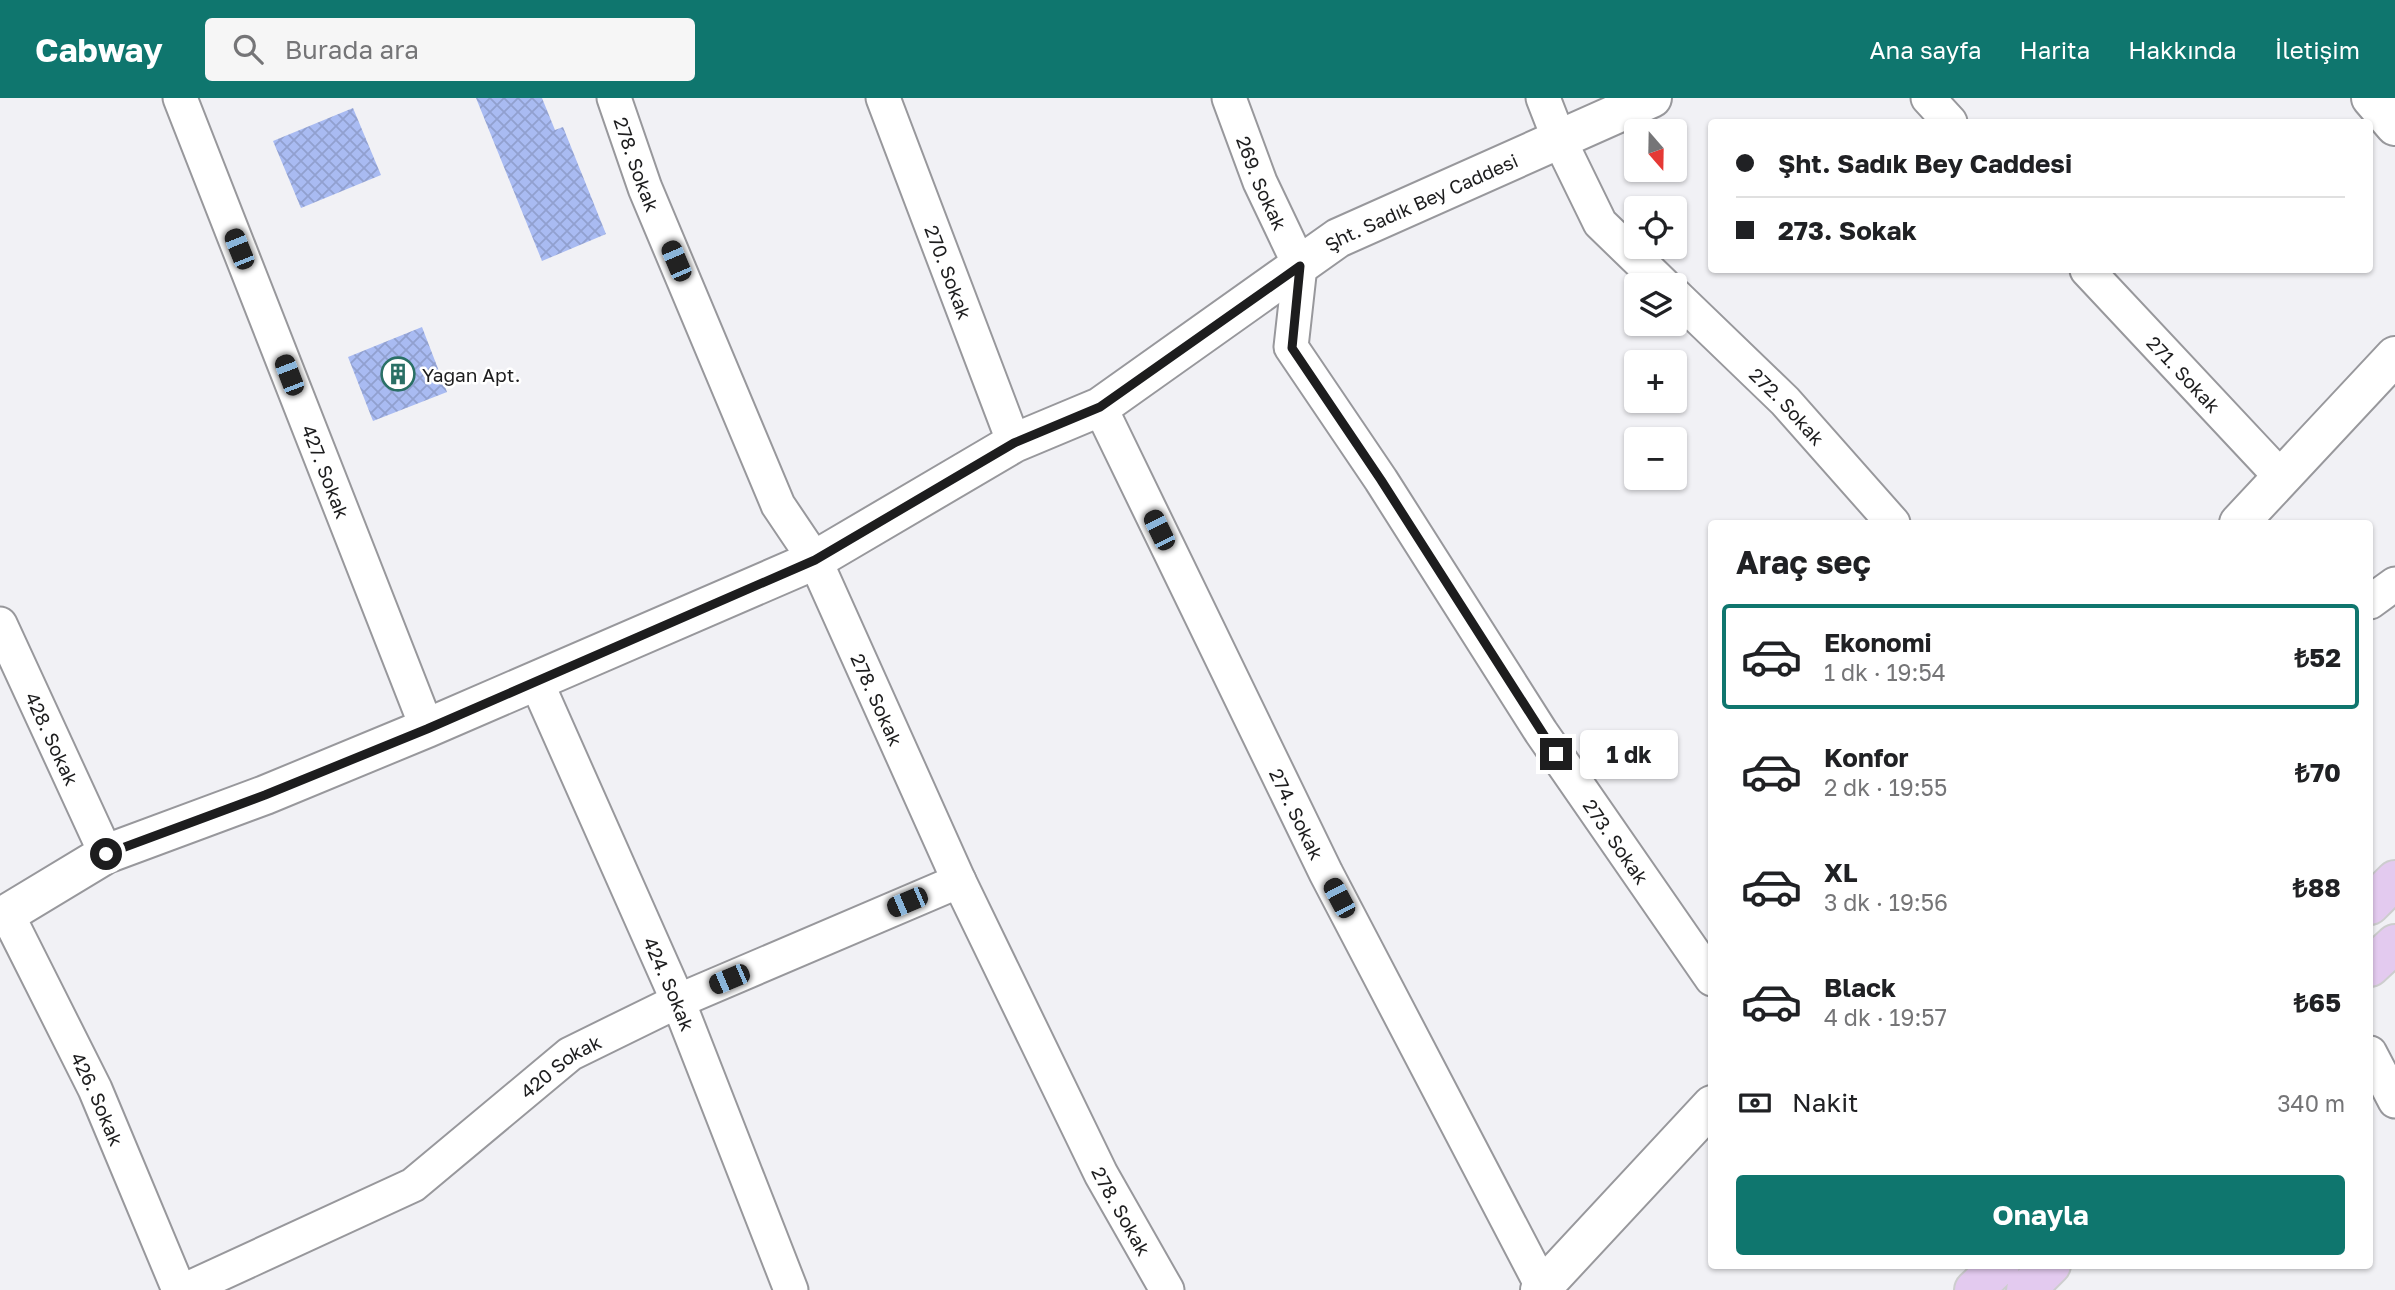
<!DOCTYPE html>
<html lang="tr">
<meta charset="utf-8">
<style>
:root{--surface:#fff;--page:#f6f6f6;--text:#202124;--muted:#757577;--line:#e0e0e0;--accent:#0f766e}
body{margin:0;font-family:"Golos Text",sans-serif;background:var(--page);color:var(--text);height:100vh;display:flex;flex-direction:column;font-size:26px;white-space:nowrap}
*{box-sizing:border-box;margin:0}
p{font-size:23px;color:var(--muted)}
.icon{flex:none;width:38px;height:38px;fill:none;stroke:currentColor;stroke-width:2;stroke-linecap:round;stroke-linejoin:round}
.map{position:relative;flex:1;overflow:hidden}
.panel{position:absolute;left:1708px;top:422px;width:665px;height:749px;display:flex;flex-direction:column;background:var(--surface);border-radius:7px;box-shadow:0 2px 5px #0004}
.panel>*{flex:none}
.hud{position:absolute;left:1708px;top:21px;width:665px;height:154px;border-radius:7px;box-shadow:0 2px 5px #0004;display:grid;align-content:center;height:154px;padding:0 28px;background:var(--surface)}
.needle{width:46px;rotate:160deg}
.buttons{position:absolute;left:1624px;top:21px;display:grid;gap:14px}
.buttons a{display:grid;place-items:center;width:63px;height:63px;border-radius:7px;background:var(--surface);box-shadow:0 2px 5px #0004;font-size:35px}
.end{position:absolute;width:32px;height:32px;margin:-16px;border:9px solid #1d1d1e;background:#fff;box-shadow:0 0 0 4px #fff}
.from{border-radius:50%}
.bubble{position:absolute;height:49px;border-radius:7px;background:var(--surface);box-shadow:0 2px 5px #0004;font-size:23px;font-weight:700;line-height:49px;text-align:center}
.car{position:absolute;width:21px;height:42px;margin:-21px -10px;border-radius:9px;box-shadow:0 0 5px 2px #0007;background:linear-gradient(#222 24%,#8ab4d8 0 40%,#222 0 76%,#8ab4d8 0 86%,#222 0)}
.hud b{display:flex;align-items:center;gap:24px;height:66px;font-size:26px}
.hud b+b{border-top:2px solid var(--line)}
.hud i{width:18px;height:18px;background:var(--text)}
ul{padding:0;list-style:none}
li{display:flex;align-items:center;gap:21px;height:105px;margin:0 14px 10px;padding:0 14px;border:4px solid transparent;border-radius:7px}
li div{flex:1}
li b{display:block;font-size:26px}
li em{font-style:normal;font-weight:700}
li.current{border-color:var(--accent)}
li>.icon{width:63px;height:63px;stroke-width:1.5}
h2{padding:0 28px;font-size:32px;line-height:84px}
.pay{display:flex;align-items:center;gap:18px;height:77px;padding:0 28px;font-size:26px}
.pay p{margin-inline-start:auto}
.cta{display:flex;gap:14px;margin-top:auto;padding:14px 28px}
.cta a{flex:1;height:80px;border-radius:7px;background:var(--accent);color:#fff;font-size:28px;font-weight:700;line-height:80px;text-align:center}
header{display:flex;align-items:center;gap:42px;box-sizing:border-box;height:98px;padding:0 35px;background:var(--accent);color:#fff}
header strong{font-size:33px}
nav{display:flex;gap:38px;margin-inline-start:auto;font-size:24px}
.search{width:490px;height:63px;background:var(--page);display:flex;align-items:center;gap:18px;box-sizing:border-box;padding:0 24px;border-radius:7px;color:var(--muted);font-size:26px}
.map>svg:first-child{display:block}
.building{fill:url(#building-cross-hatch)}
.lines{fill:none;stroke-linecap:round;stroke-linejoin:round}
.minor-casing{stroke:#98989c;stroke-width:37}
.tertiary-casing{stroke:#98989c;stroke-width:42}
.primary-casing{stroke:#cdcdce;stroke-width:42}
.minor{stroke:#fff;stroke-width:33}
.tertiary{stroke:#fff;stroke-width:38}
.primary{stroke:#e3caef;stroke-width:38}
.route{stroke:#1d1d1e;stroke-width:9}
.labels{text-anchor:middle;dominant-baseline:central;stroke-width:5;stroke-linejoin:round;paint-order:stroke}
.street-label{font-size:19px;fill:#1d1d1e;stroke:#fff}
.poi-label{font-size:19px;fill:#1d1d1e;stroke:#fff;text-anchor:start}
</style>
<header>
<strong>Cabway</strong>
<div class="search"><svg class="icon" aria-label="search" viewBox="0 0 24 24"><circle cx="10" cy="10" r="6"/><path d="M15 15l6 6"/></svg>Burada ara</div>
<nav><a>Ana sayfa</a><a>Harita</a><a>Hakkında</a><a>İletişim</a></nav>
</header>
<div class="map">
<svg width="2395" height="1192" viewBox="0 0 2395 1192">
<defs>
<pattern id="building-cross-hatch" width="8" height="8" patternUnits="userSpaceOnUse" patternTransform="scale(1.75)"><rect width="8" height="8" fill="#a9bbf2"/><path d="M0 0l8 8M0 8l8-8" fill="none" stroke="#91a0cf"/></pattern>
</defs>
<rect width="100%" height="100%" fill="#f1f1f5"/>
<path class="building" d="M 476,0 L 542,0 L 555,32 L 563,29 L 606,136 L 542,163 Z
M 353,10 L 381,77 L 301,110 L 273,43 Z
M 422,229 L 447,294 L 373,323 L 348,259 Z"/>
<g class="lines">
<defs>
<g id="minor">
<path id="s1" d="M 180,0 L 427,630"/>
<path id="s2" d="M 614,0 L 645,90 L 778,407 L 815,462 L 959,783 L 1101,1076 L 1167,1192"/>
<path id="s3" d="M 883,0 L 1014,345"/>
<path id="s4" d="M 1229,0 L 1260,84 L 1300,168 L 1291,249 L 1381,382 L 1541,634 L 1712,881"/>
<path d="M 1543,0 L 1559,41 L 1600,125 L 1664,187"/>
<path d="M 1928,0 L 1950,24"/>
<path id="s5" d="M 2087,172 L 2281,379"/>
<path id="s6" d="M 1675,197 L 1785,303 L 1893,425"/>
<path id="s7" d="M 1100,309 L 1326,775 L 1543,1190"/>
<path d="M 2370,504 L 2395,486"/>
<path id="s8" d="M 0,526 L 106,756"/>
<path id="s9" d="M 536,583 L 678,903 L 791,1192"/>
<path id="s10" d="M 7,816 L 95,991 L 179,1192"/>
<path d="M 2370,955 L 2395,1003"/>
<path id="s11" d="M 185,1192 L 413,1087 L 570,956 L 678,903 L 959,783"/>
</g>
<g id="tertiary">
<path d="M 2371,0 L 2395,28"/>
<path d="M 2239,425 L 2395,258"/>
<path id="s12" d="M 0,820 L 106,756 L 265,697 L 427,630 L 815,462 L 1014,345 L 1100,309 L 1338,140 L 1652,0"/>
<path d="M 1540,1192 L 1712,1007"/>
</g>
<path id="primary" d="M 2370,807 L 2395,782
M 2370,869 L 2395,846
M 1974,1192 L 2000,1167
M 2026,1192 L 2051,1167"/>
</defs>
<use href="#minor" class="minor-casing"/>
<use href="#tertiary" class="tertiary-casing"/>
<use href="#primary" class="primary-casing"/>
<use href="#minor" class="minor"/>
<use href="#tertiary" class="tertiary"/>
<use href="#primary" class="primary"/>
</g>
<g class="lines">
<path class="route" d="M 106,756 L 265,697 L 427,631 L 815,462 L 1014,345 L 1100,309 L 1300,168 L 1292,250 L 1381,382 L 1556,656"/>
</g>
<defs>
<symbol id="building-ring" viewBox="-11 -11 22 22"><circle r="9.5" fill="#fff" stroke="#2a7066" stroke-width="1.5"/><path d="M-4-6H4V6H1V3H-1V6H-4ZM-2.5-4.3h1.7v1.8h-1.7ZM.8-4.3h1.7v1.8H.8ZM-2.5-1h1.7V.8h-1.7ZM.8-1h1.7V.8H.8Z" fill="#2a7066"/></symbol>
</defs>
<g fill-rule="evenodd">
<use href="#building-ring" x="379" y="257" width="38" height="38"/>
</g>
<g class="labels">
<g class="street-label">
<text stroke="none"><textPath href="#s2" startOffset="70">278. Sokak</textPath></text>
<text stroke="none"><textPath href="#s4" startOffset="91">269. Sokak</textPath></text>
<text stroke="none"><textPath href="#s12" startOffset="1598">Şht. Sadık Bey Caddesi</textPath></text>
<text stroke="none"><textPath href="#s3" startOffset="186">270. Sokak</textPath></text>
<text stroke="none"><textPath href="#s5" startOffset="142">271. Sokak</textPath></text>
<text stroke="none"><textPath href="#s6" startOffset="158">272. Sokak</textPath></text>
<text stroke="none"><textPath href="#s1" startOffset="401">427. Sokak</textPath></text>
<text stroke="none"><textPath href="#s2" startOffset="658">278. Sokak</textPath></text>
<text stroke="none"><textPath href="#s8" startOffset="126">428. Sokak</textPath></text>
<text stroke="none"><textPath href="#s7" startOffset="452">274. Sokak</textPath></text>
<text stroke="none"><textPath href="#s4" startOffset="856">273. Sokak</textPath></text>
<text stroke="none"><textPath href="#s9" startOffset="331">424. Sokak</textPath></text>
<text stroke="none"><textPath href="#s11" startOffset="441">420 Sokak</textPath></text>
<text stroke="none"><textPath href="#s10" startOffset="206">426. Sokak</textPath></text>
<text stroke="none"><textPath href="#s2" startOffset="1225">278. Sokak</textPath></text>
</g>
<g class="poi-label">
<text x="422" y="276">Yağan Apt.</text>
</g>
</g>
</svg>
<div class="buttons">
<a><svg class="needle" viewBox="-14 -14 28 28"><path d="M0-13l5 13h-10z" fill="#e53935"/><path d="M0 13l5-13h-10z" fill="#757577"/></svg></a>
<a><svg class="icon" aria-label="locate" viewBox="0 0 24 24"><circle cx="12" cy="12" r="6"/><path d="M12 2v4M12 18v4M2 12h4M18 12h4"/></svg></a>
<a><svg class="icon" aria-label="layers" viewBox="0 0 24 24"><path d="M12 4l9 5-9 5-9-5zM3 14l9 5 9-5"/></svg></a>
<a>+</a>
<a>−</a>
</div>
<i class="end from" style="left:106px;top:756px"></i>
<i class="end" style="left:1556px;top:656px"></i>
<div class="bubble" style="left:1580px;top:632px;width:98px">1 dk</div>
<i class="car" style="left:239px;top:151px;rotate:338deg"></i>
<i class="car" style="left:676px;top:163px;rotate:337deg"></i>
<i class="car" style="left:289px;top:277px;rotate:339deg"></i>
<i class="car" style="left:1159px;top:432px;rotate:334deg"></i>
<i class="car" style="left:1339px;top:800px;rotate:332deg"></i>
<i class="car" style="left:907px;top:804px;rotate:247deg"></i>
<i class="car" style="left:729px;top:881px;rotate:247deg"></i>
<div class="hud">
<b><i class="from"></i>Şht. Sadık Bey Caddesi</b>
<b><i></i>273. Sokak</b>
</div>
<section class="panel">
<h2>Araç seç</h2>
<ul>
<li class="current"><svg class="icon" aria-label="car" viewBox="0 0 24 24"><path d="M5 17H2v-5l4-1 3-4h7l3 4 3 1v5h-3M9 17h6M6 11h13"/><circle cx="7" cy="17" r="2"/><circle cx="17" cy="17" r="2"/></svg><div><b>Ekonomi</b><p>1 dk · 19:54</p></div><em>₺52</em></li>
<li><svg class="icon" aria-label="car" viewBox="0 0 24 24"><path d="M5 17H2v-5l4-1 3-4h7l3 4 3 1v5h-3M9 17h6M6 11h13"/><circle cx="7" cy="17" r="2"/><circle cx="17" cy="17" r="2"/></svg><div><b>Konfor</b><p>2 dk · 19:55</p></div><em>₺70</em></li>
<li><svg class="icon" aria-label="car" viewBox="0 0 24 24"><path d="M5 17H2v-5l4-1 3-4h7l3 4 3 1v5h-3M9 17h6M6 11h13"/><circle cx="7" cy="17" r="2"/><circle cx="17" cy="17" r="2"/></svg><div><b>XL</b><p>3 dk · 19:56</p></div><em>₺88</em></li>
<li><svg class="icon" aria-label="car" viewBox="0 0 24 24"><path d="M5 17H2v-5l4-1 3-4h7l3 4 3 1v5h-3M9 17h6M6 11h13"/><circle cx="7" cy="17" r="2"/><circle cx="17" cy="17" r="2"/></svg><div><b>Black</b><p>4 dk · 19:57</p></div><em>₺65</em></li>
</ul>
<div class="pay"><svg class="icon" aria-label="cash" viewBox="0 0 24 24"><path d="M3 7h18v10H3z"/><circle cx="12" cy="12" r="2"/></svg>Nakit<p>340 m</p></div>
<div class="cta"><a>Onayla</a></div>
</section>
</div>
